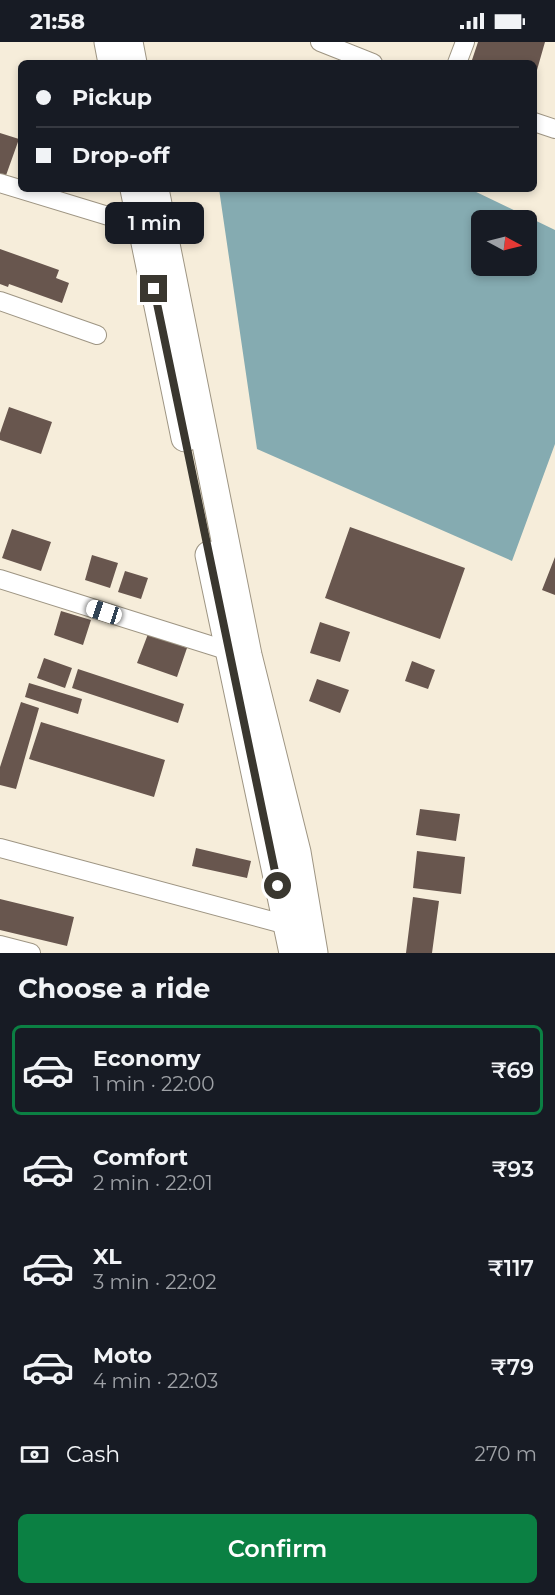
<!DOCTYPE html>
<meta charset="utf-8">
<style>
:root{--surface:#171b24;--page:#20242c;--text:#f1f3f6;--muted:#9ea1a6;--line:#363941;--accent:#0b8043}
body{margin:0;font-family:Montserrat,sans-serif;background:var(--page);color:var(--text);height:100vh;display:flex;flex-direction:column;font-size:22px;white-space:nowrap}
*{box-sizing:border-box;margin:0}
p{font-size:20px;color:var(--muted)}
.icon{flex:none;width:33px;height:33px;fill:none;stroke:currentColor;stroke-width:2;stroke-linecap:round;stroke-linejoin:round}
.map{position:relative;height:911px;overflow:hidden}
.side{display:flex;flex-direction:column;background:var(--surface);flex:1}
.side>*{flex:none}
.top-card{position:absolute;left:18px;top:18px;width:519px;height:132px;border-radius:9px;box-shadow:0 3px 9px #0003;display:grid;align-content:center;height:132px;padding:0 18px;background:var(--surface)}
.needle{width:39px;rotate:97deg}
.controls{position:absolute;left:471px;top:168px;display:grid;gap:12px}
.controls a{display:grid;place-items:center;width:66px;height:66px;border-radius:9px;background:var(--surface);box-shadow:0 3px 9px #0003;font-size:30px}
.end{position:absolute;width:27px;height:27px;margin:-14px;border:8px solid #3a372f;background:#fff;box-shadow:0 0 0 3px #fff}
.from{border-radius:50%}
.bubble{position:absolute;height:42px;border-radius:9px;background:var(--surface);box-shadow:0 3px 9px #0003;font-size:20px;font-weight:600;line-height:42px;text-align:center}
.car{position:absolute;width:18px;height:36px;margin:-18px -9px;border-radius:8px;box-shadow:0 0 4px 2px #0007;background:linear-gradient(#fff 24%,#345 0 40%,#fff 0 76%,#345 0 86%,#fff 0)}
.top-card b{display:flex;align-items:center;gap:21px;height:57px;font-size:22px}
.top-card b+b{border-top:2px solid var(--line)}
.top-card i{width:15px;height:15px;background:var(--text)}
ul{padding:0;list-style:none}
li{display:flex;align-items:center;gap:18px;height:90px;margin:0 12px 9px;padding:0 6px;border:3px solid transparent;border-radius:9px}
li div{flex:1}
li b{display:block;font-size:22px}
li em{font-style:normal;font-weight:600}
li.on{border-color:var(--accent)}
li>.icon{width:54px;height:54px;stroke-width:1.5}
h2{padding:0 18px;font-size:27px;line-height:72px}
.pay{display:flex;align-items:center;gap:15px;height:66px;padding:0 18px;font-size:22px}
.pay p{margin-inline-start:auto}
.primary-button{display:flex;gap:12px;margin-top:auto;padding:12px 18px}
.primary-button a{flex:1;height:69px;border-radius:9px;background:var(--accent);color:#fff;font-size:24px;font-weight:600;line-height:69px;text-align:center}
.status{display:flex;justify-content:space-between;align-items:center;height:42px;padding:0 30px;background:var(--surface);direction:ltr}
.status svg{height:16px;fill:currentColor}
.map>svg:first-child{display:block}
.water{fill:#85abb1;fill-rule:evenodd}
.building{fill:#68564e}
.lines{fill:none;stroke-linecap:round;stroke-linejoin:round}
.minor-casing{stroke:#9e9583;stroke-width:20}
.highway-casing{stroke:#9e9583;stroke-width:29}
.minor{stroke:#fff;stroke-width:18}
.highway{stroke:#fff;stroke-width:27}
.route{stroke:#3a372f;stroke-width:8}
</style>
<div class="status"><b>21:58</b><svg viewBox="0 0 49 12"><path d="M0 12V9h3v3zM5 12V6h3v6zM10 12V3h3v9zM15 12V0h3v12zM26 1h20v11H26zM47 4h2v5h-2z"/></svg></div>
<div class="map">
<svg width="555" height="911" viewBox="0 0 555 911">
<rect width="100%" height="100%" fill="#f6edda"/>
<path class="water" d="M 219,147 L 470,147 L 555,188 L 555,402 L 512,519 L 257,407 ZM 482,178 L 526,178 L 526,224 L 482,224 Z"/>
<path class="building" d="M 478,0 L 545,0 L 535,35 L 534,21 L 471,21 Z
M 0,91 L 19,97 L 4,139 L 0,138 Z
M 0,207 L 59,228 L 56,236 L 69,241 L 62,261 L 9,242 L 8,245 L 0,242 Z
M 9,365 L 52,380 L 41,412 L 0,398 L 0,391 Z
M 350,485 L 465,526 L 440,597 L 325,556 Z
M 12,487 L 51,500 L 41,529 L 2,516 Z
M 92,513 L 118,521 L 110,546 L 85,538 Z
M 555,515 L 555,553 L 542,548 Z
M 125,529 L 148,536 L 141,557 L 118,550 Z
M 61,569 L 91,578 L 83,603 L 54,593 Z
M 320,580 L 350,590 L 340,620 L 310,611 Z
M 148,592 L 187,606 L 177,635 L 137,621 Z
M 44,616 L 72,626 L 65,646 L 37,636 Z
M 412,619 L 435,628 L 428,647 L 405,639 Z
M 78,627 L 184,662 L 178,681 L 72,646 Z
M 317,637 L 349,648 L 340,671 L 309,659 Z
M 29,641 L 82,657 L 78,672 L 25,655 Z
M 21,660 L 39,666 L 16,747 L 0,743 L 0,725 Z
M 41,680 L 165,718 L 154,755 L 29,717 Z
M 420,767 L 460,772 L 456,799 L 416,793 Z
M 196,806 L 251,819 L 247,836 L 192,824 Z
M 417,809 L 465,815 L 461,852 L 413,846 Z
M 413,855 L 439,859 L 432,911 L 406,911 Z
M 0,857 L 74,875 L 67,904 L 0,888 Z"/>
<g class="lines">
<defs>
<path id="minor" d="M 320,0 L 373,21
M 457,21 L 465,0
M 534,80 L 555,87
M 0,141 L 141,184
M 0,259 L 97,293
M 0,537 L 229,609
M 0,806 L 287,883
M 0,903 L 31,911"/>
<path id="highway" d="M 108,0 L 112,21
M 129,0 L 133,21
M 134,147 L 185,396
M 155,147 L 248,613 L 297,810 L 314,911
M 209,513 L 293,911"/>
</defs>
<use href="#minor" class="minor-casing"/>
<use href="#highway" class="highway-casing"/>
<use href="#minor" class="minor"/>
<use href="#highway" class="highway"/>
</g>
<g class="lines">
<path class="route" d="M 154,247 L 278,844"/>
</g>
</svg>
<div class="controls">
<a><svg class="needle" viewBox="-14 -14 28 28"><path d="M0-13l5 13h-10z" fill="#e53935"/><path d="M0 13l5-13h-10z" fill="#9ea1a6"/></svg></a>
</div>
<i class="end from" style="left:278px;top:844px"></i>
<i class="end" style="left:154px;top:247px"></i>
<div class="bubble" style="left:105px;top:160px;width:99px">1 min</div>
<i class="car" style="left:104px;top:570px;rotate:288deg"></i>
<div class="top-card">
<b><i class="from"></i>Pickup</b>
<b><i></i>Drop-off</b>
</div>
</div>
<section class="side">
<h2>Choose a ride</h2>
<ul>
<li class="on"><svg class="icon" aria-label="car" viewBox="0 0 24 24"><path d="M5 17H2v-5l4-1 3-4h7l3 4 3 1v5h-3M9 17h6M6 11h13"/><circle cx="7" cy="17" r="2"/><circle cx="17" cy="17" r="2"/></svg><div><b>Economy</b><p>1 min · 22:00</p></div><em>₹69</em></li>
<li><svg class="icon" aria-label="car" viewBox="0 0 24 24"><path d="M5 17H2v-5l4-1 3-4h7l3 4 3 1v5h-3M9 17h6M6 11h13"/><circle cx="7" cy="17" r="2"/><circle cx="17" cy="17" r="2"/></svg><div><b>Comfort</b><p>2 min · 22:01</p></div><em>₹93</em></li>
<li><svg class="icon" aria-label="car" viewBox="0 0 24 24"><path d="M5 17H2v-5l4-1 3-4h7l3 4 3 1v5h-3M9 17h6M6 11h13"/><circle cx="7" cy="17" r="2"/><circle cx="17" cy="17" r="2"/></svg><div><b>XL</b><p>3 min · 22:02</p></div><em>₹117</em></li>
<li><svg class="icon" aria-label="car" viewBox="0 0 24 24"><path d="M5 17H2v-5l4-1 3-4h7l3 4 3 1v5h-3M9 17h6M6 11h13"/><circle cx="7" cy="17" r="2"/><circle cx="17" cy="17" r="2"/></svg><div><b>Moto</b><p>4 min · 22:03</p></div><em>₹79</em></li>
</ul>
<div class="pay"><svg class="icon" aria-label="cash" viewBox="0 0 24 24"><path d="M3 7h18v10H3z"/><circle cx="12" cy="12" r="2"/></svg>Cash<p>270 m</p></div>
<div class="primary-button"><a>Confirm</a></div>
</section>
